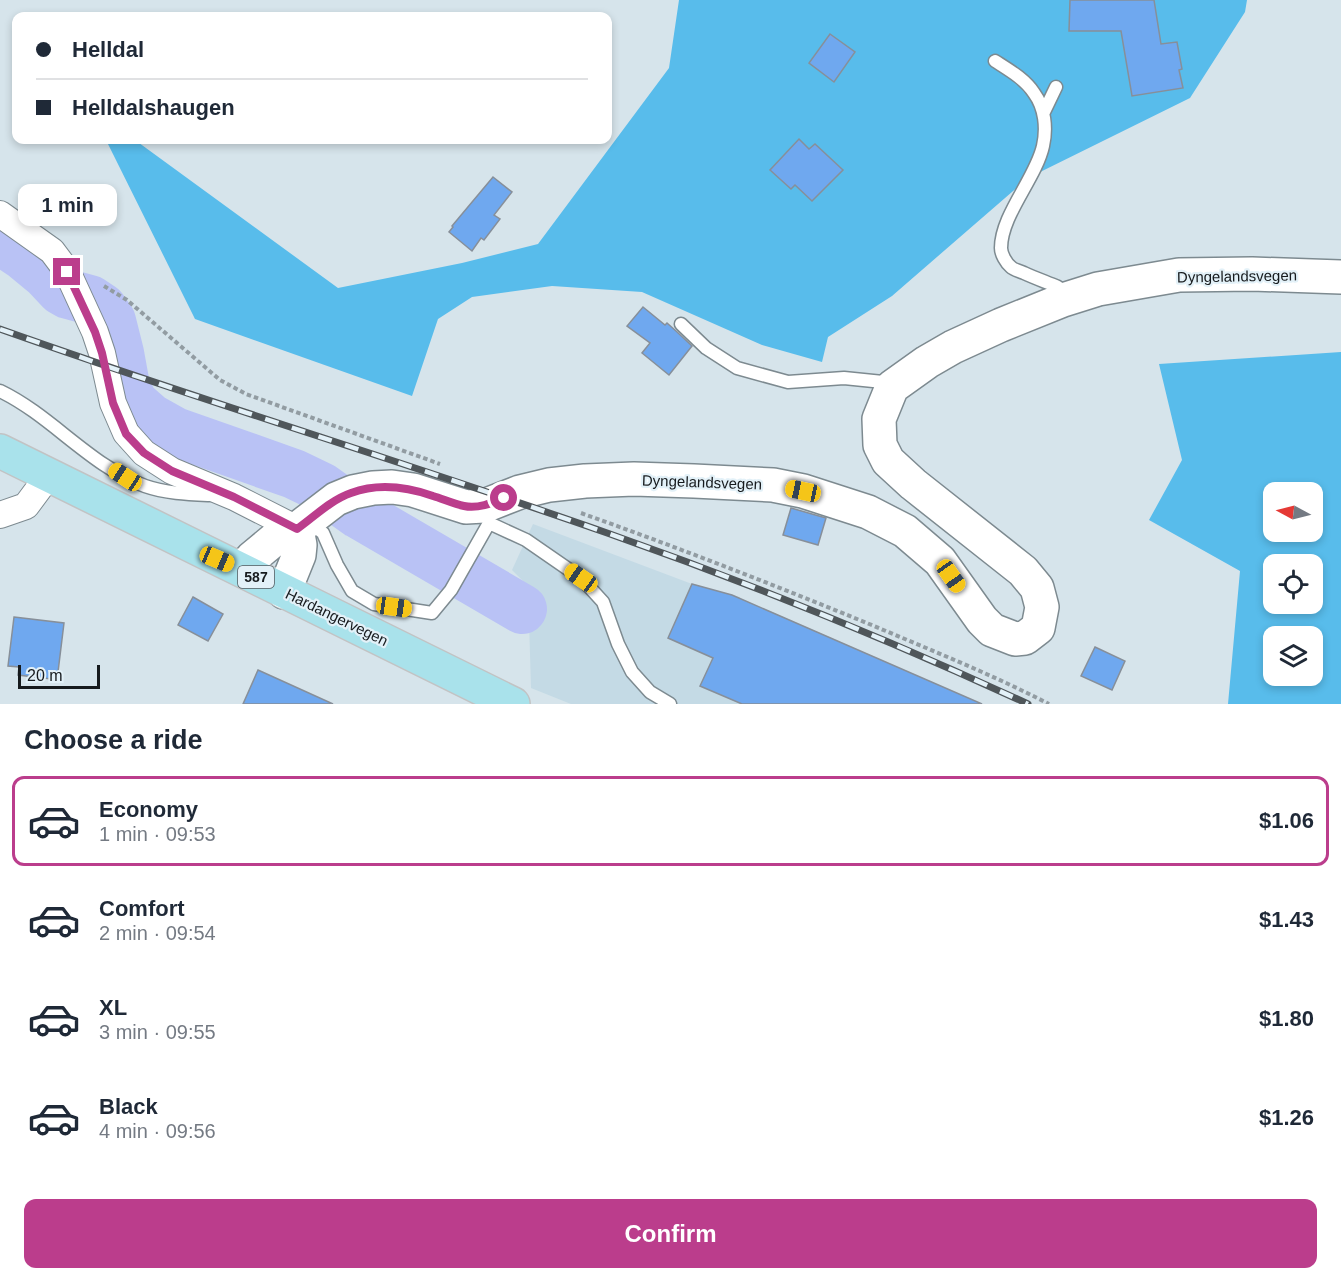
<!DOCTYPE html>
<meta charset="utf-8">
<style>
:root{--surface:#fff;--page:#f2f2f3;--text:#1f2937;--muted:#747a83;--line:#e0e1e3;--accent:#bb3d8c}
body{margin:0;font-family:Arial,sans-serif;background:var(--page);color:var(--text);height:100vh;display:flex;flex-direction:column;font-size:22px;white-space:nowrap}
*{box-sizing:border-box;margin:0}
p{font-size:20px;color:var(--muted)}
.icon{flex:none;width:33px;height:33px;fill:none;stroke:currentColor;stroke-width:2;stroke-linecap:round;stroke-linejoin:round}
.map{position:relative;height:704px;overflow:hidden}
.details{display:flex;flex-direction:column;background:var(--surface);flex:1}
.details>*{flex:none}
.top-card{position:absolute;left:12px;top:12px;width:600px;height:132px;border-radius:12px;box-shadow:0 3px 9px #0003;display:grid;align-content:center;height:132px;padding:0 24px;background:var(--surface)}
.needle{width:39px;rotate:277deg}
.buttons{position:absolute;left:1263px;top:482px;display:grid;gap:12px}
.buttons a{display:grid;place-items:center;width:60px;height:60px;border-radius:12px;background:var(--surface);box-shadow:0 3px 9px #0003;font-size:30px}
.scale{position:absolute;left:18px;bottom:15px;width:82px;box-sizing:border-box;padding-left:6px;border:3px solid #161a1d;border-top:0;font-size:16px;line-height:21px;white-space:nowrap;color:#161a1d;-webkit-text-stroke:4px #e3f1f8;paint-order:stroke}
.end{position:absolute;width:27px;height:27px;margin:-14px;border:8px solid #bb3d8c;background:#fff;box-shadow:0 0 0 3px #fff}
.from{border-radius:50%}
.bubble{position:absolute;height:42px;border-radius:12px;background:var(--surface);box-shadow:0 3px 9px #0003;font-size:20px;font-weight:800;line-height:42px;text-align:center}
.car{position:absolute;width:18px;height:36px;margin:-18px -9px;border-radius:8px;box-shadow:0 0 4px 2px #0007;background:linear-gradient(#f5c518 24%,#345 0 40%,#f5c518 0 76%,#345 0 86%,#f5c518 0)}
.top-card b{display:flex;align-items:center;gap:21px;height:57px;font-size:22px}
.top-card b+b{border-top:2px solid var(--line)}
.top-card i{width:15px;height:15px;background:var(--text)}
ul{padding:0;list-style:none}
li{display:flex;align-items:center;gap:18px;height:90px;margin:0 12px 9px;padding:0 12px;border:3px solid transparent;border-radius:12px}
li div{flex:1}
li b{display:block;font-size:22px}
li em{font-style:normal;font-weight:800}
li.selected{border-color:var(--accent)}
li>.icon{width:54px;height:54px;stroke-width:1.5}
h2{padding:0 24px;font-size:27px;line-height:72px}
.cta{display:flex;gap:12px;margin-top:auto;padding:12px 24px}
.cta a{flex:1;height:69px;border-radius:12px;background:var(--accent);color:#fff;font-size:24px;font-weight:800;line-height:69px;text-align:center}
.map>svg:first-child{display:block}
.built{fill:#c4dae5}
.green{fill:#58bceb;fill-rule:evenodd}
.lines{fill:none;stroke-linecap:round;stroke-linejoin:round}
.river{stroke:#b9c2f5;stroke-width:50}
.building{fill:#6fa8ef;stroke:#878f99;stroke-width:1.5}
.lane-casing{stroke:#7d8a90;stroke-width:15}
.street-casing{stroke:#7d8a90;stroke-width:28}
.secondary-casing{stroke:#7d8a90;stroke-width:36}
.primary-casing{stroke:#c2c3c4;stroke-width:36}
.path{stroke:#929ca2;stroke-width:4;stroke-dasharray:4.5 3;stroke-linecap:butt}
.lane{stroke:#fff;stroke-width:12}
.street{stroke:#fff;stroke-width:26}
.secondary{stroke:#fff;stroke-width:33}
.primary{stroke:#a9e2eb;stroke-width:33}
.rail-casing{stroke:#4f565a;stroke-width:7}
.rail{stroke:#e3f1f8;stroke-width:4.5;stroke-dasharray:14;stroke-linecap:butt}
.route{stroke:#bb3d8c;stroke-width:8}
.labels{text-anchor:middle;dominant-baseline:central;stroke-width:4.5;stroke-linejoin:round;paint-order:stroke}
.shield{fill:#e3f1f8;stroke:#545a5f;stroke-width:1.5}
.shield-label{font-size:14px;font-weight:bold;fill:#161a1d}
.street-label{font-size:15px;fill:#161a1d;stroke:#e3f1f8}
</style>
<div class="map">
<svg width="1341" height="704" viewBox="0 0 1341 704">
<rect width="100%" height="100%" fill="#d6e4eb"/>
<path class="built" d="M 533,524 L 692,584 L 740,597 L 740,598 L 982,704 L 571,704 L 531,688 L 528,586 L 512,570 Z"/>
<path class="green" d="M 679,0 L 1247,0 L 1245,12 L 1190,98 L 1028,178 L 892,296 L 828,337 L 822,362 L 762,345 L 642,292 L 552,286 L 472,297 L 438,319 L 412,396 L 195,319 L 106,140 L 135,140 L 338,288 L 462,263 L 538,244 L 669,68 Z
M 1341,352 L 1341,704 L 1228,704 L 1240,571 L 1149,520 L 1182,460 L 1159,364 ZM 1274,492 L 1312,492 L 1312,531 L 1274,531 ZM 1274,564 L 1312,564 L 1312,603 L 1274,603 ZM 1274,636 L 1312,636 L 1312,675 L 1274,675 Z"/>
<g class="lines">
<path class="river" d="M 0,240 L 23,255 L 46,274 L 61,290 L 68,294 L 90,300 L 102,308 L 111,321 L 119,353 L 125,386 L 133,403 L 150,418 L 175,432 L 294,474 L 321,487 L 359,514 L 522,609"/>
</g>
<path class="building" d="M 1070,0 L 1154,0 L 1161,44 L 1177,42 L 1182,69 L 1179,70 L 1183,88 L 1132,96 L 1121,31 L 1069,31 Z
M 830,34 L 855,52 L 834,82 L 809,63 Z
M 799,139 L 809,149 L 815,144 L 843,170 L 812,201 L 795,185 L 791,189 L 770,170 Z
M 493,177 L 512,192 L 494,215 L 500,219 L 484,240 L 481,238 L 472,251 L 449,232 L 453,227 L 452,226 Z
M 643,307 L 665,325 L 667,323 L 676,331 L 692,346 L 669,375 L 642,353 L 650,343 L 627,326 Z
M 791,508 L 826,518 L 818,545 L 783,535 Z
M 692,584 L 732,595 L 982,704 L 742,704 L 700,686 L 713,658 L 668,638 Z
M 193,597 L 223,614 L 208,641 L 178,625 Z
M 14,617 L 64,623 L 58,672 L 52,672 L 51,679 L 18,675 L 19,667 L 8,666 Z
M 1095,647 L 1125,661 L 1112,690 L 1081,676 Z
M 258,670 L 333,704 L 243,704 Z"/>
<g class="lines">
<defs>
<path id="lane" d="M 995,61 C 1009,70 1025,79 1034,93 C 1045,108 1047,128 1043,146 C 1036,178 1001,215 1001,248 C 1001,254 1006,263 1011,267 C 1014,270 1020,271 1024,273 C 1035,278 1046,282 1058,287 L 1061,297
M 1044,112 L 1056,87
M 681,324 L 706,348 L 737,368 L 788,382 L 844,378 L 883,382 L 891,387
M 0,391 C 52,416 90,466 145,486 C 165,493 188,494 209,495
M 484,507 L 489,523 L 526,540 L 581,578 L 603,602 L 618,644 L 632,672 L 650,692 L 670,704
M 309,522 L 323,533 L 337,565 L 352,591 L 374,604 L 432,613 L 451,590 L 489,523"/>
<path id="street" d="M 0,214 L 52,251 L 67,271 L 95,332 L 102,353 L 113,403 L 126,433 L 144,453 L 172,471 L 234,497 L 297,529
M 0,515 L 26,506 L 49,475"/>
<path id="secondary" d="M 242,569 L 252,558 L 282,533 L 297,529 L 336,499 L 353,492 L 373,488 L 392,487 L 413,490 L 466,507 L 484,506 L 520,492 L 549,485 L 585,481 L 634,479 L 694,481 L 773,485 L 803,491 L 868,512 L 905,531 L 940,561 L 982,620 L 992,630 L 1015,639 L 1025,638 L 1038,628 L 1042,607 L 1037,588 L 1023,571 L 913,484 L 888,461 L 880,445 L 879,419 L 892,387 L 927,362 L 953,347 L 1001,325 L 1063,300 L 1098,289 L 1179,275 L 1252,274 L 1341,277
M 284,592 L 299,555 L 300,545 L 297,529"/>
<path id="primary" d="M 0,451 L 513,704"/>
</defs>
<use href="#lane" class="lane-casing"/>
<use href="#street" class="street-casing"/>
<use href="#secondary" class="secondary-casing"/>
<use href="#primary" class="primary-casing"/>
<path class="path" d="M 104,286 L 127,300 L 220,380 L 246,394 L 440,464
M 581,513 C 679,548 777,586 874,626 C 933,651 993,675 1049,704"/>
<use href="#lane" class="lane"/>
<use href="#street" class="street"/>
<use href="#secondary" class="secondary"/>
<use href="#primary" class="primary"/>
<defs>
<path id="rail" d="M 0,329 C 202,401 408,463 610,534 C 752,584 892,641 1028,704"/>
</defs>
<use href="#rail" class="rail-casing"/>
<use href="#rail" class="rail"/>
</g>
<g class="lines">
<path class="route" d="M 67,272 L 95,332 L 102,353 L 113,403 L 126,434 L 144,453 L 172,471 L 234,497 L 297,529 C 315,516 331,500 351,493 C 378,483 407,487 433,496 C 443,499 454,504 464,506 C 478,509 492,503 504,498"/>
</g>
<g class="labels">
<rect class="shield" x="238" y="566" width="36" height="22" rx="4.5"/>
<g class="shield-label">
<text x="256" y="577">587</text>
</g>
<g class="street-label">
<text transform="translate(1237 276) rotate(-1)">Dyngelandsvegen</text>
<text transform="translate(702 482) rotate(2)">Dyngelandsvegen</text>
<text transform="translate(337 617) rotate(26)">Hardangervegen</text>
</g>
</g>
</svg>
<div class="buttons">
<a><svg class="needle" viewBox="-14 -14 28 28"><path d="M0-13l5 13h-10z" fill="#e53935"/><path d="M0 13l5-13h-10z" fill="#747a83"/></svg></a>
<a><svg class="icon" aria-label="locate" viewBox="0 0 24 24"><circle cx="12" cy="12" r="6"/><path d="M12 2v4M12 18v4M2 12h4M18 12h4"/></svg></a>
<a><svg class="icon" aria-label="layers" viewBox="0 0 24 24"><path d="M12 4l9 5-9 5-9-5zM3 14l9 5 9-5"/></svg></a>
</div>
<div class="scale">20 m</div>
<i class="end from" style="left:504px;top:498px"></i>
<i class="end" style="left:67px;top:272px"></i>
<div class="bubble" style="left:18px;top:184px;width:99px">1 min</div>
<i class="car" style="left:125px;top:477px;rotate:303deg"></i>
<i class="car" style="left:803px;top:491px;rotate:282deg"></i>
<i class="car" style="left:217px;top:559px;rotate:113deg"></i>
<i class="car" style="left:951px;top:576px;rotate:145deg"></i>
<i class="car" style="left:581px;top:578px;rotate:305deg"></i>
<i class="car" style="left:394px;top:607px;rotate:98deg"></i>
<div class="top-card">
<b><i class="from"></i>Helldal</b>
<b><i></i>Helldalshaugen</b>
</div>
</div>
<section class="details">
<h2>Choose a ride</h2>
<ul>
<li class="selected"><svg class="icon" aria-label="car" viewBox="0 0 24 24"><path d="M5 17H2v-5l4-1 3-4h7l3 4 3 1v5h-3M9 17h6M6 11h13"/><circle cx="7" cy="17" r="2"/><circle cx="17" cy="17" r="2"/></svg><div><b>Economy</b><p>1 min · 09:53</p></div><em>$1.06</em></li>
<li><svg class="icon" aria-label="car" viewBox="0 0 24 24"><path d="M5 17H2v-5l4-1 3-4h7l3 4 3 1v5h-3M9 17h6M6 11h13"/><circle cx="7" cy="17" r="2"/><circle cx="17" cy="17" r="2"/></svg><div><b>Comfort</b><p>2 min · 09:54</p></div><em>$1.43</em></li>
<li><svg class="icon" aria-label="car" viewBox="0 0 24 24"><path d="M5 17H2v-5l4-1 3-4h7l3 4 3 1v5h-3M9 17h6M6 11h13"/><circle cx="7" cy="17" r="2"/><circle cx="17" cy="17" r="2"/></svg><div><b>XL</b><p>3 min · 09:55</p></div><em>$1.80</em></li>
<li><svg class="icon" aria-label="car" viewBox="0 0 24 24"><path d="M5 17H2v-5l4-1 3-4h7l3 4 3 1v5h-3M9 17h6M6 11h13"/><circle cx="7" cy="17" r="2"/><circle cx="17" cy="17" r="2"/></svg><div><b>Black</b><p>4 min · 09:56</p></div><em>$1.26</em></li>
</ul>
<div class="cta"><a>Confirm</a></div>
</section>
